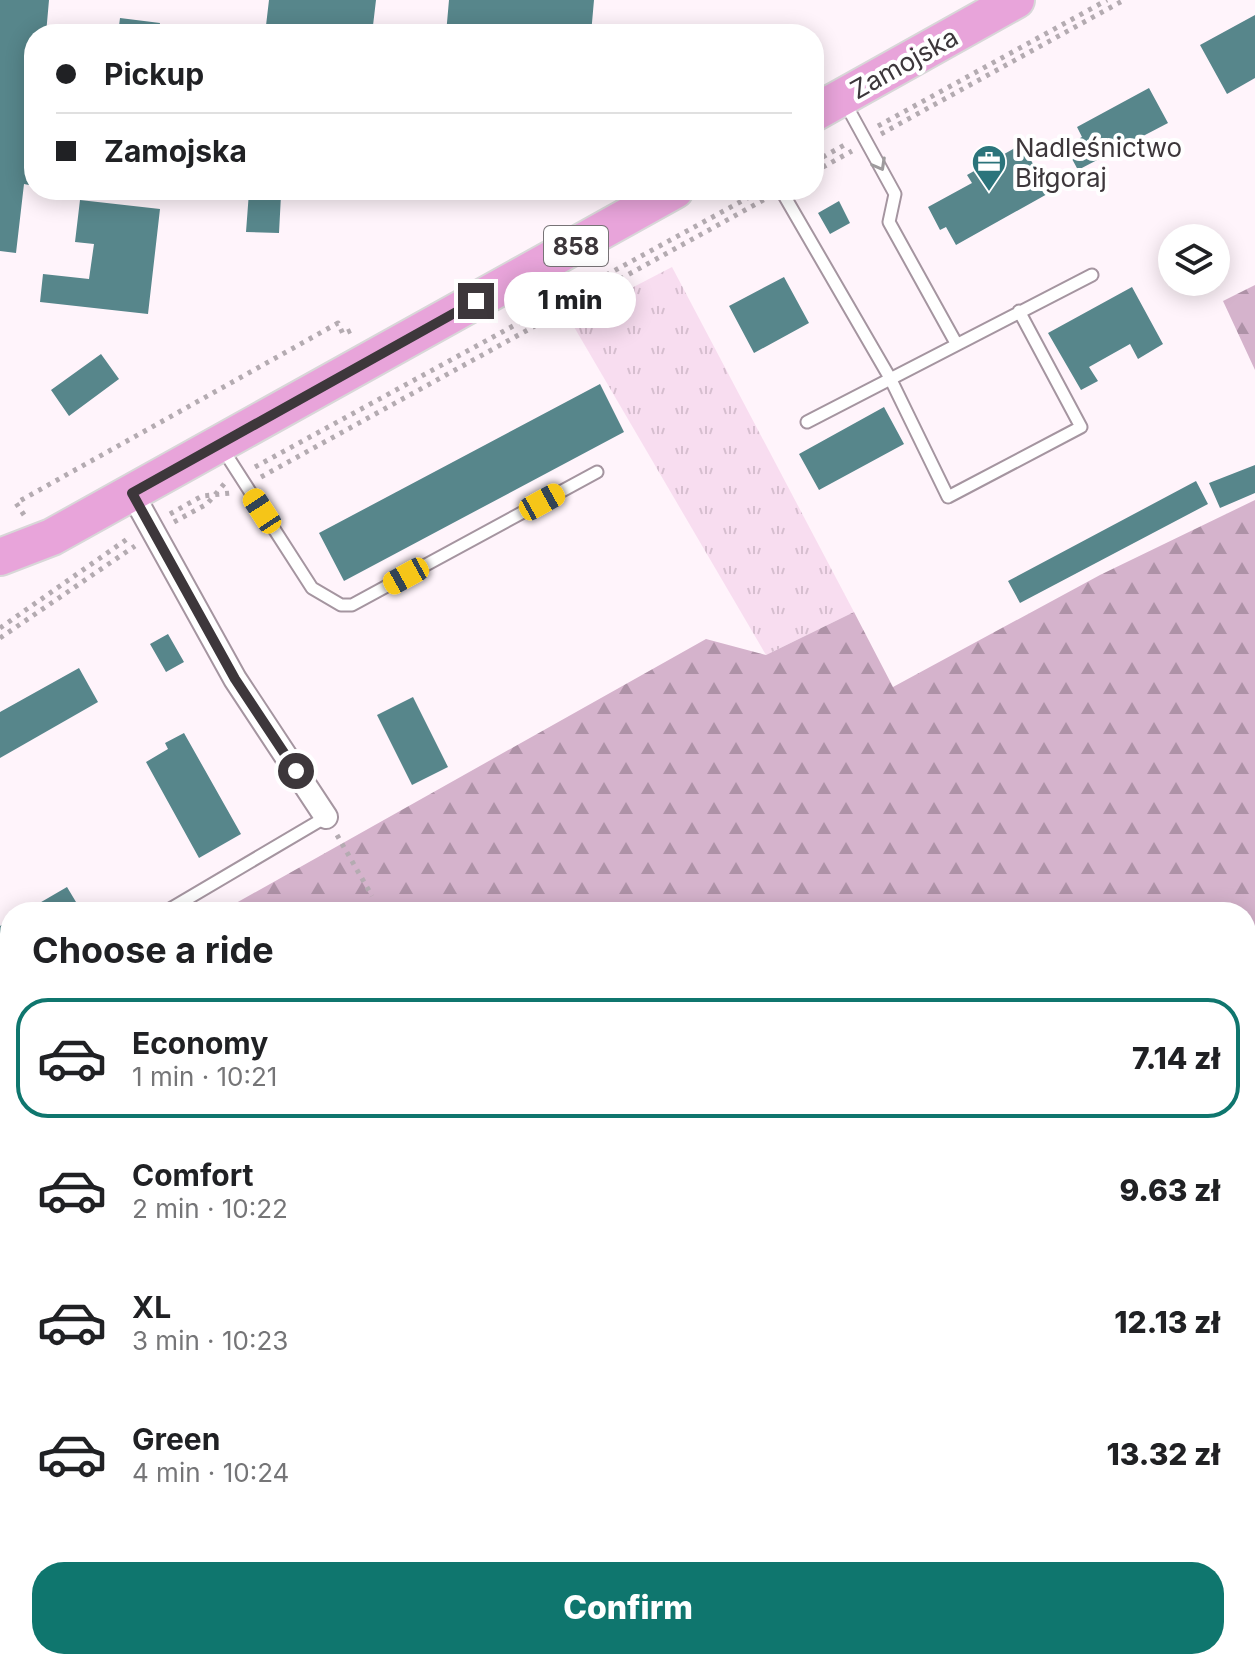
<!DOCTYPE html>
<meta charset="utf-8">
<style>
:root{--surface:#fff;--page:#f6f6f6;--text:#202124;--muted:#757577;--line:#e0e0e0;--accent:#0f766e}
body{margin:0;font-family:Inter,sans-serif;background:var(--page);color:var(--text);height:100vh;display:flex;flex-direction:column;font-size:30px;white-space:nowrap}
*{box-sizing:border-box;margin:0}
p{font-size:26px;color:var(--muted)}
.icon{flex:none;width:44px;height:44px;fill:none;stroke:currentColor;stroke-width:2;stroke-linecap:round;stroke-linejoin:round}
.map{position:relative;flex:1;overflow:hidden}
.side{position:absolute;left:0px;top:902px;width:1256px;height:768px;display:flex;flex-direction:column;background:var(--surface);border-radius:32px 32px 0 0;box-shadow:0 4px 20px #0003}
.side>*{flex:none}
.guide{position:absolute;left:24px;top:24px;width:800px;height:176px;border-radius:32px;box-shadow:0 4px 20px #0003;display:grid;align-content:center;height:176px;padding:0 32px;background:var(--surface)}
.tools{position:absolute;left:1158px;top:224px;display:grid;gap:16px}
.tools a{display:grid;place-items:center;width:72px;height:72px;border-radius:50%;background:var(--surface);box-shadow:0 4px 20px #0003;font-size:40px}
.end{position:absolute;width:36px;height:36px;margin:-18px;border:10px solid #3d373b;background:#fff;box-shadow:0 0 0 4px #fff}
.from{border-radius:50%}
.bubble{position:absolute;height:56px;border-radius:28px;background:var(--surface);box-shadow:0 4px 20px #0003;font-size:26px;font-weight:800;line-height:56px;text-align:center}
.car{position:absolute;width:24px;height:48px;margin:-24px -12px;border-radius:10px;box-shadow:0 0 6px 2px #0007;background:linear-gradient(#f5c518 24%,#345 0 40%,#f5c518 0 76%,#345 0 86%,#f5c518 0)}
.guide b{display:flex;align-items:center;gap:28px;height:76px;font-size:30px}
.guide b+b{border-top:2px solid var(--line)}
.guide i{width:20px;height:20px;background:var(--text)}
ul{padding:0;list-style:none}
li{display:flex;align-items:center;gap:24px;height:120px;margin:0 16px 12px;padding:0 16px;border:4px solid transparent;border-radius:32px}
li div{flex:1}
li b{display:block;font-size:30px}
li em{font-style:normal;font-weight:800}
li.selected{border-color:var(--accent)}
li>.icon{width:72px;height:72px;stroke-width:1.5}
h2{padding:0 32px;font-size:36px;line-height:96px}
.primary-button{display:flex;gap:16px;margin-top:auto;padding:16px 32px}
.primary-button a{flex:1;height:92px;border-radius:32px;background:var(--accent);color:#fff;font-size:32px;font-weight:800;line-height:92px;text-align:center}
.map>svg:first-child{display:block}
.grass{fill:url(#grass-tufts)}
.forest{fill:url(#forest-firs)}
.building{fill:#57868b}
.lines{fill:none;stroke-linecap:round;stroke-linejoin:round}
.lane-casing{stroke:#a595a0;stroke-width:15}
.street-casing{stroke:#a595a0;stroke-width:26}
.primary-casing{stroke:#d8d7d8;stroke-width:40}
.path{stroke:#b4abb1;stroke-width:5;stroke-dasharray:4 6;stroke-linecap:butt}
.lane{stroke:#fff;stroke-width:11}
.street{stroke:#fff;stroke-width:22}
.primary{stroke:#e8a4da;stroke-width:36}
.oneway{stroke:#9e9b9d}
.route{stroke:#3d373b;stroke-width:10}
.labels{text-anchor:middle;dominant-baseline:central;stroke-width:8;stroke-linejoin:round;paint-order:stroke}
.shield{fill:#fff;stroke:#777376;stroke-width:2}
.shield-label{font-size:24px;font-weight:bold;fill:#3d373b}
.street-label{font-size:26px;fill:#3d373b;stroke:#fff}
.poi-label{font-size:26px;fill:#3d373b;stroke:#fff;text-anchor:start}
</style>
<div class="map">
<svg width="1255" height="1670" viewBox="0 0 1255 1670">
<defs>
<pattern id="grass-tufts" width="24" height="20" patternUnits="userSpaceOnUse" patternTransform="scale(2)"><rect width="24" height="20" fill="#f8ddf0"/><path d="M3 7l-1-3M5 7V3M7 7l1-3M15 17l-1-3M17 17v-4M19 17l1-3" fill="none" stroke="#d6becf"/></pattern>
<pattern id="forest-firs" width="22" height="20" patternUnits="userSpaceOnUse" patternTransform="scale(2)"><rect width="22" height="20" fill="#d5b3cc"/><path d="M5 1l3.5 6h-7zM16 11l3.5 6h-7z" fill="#ae92a7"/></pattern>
</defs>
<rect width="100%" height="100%" fill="#fff4fb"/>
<path class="grass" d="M 672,267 L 854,612 L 766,655 L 570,320 Z"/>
<path class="forest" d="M 1255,285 L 1255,370 L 1223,301 Z
M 1255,500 L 1255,1670 L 0,1670 L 0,1039 L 10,1033 L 10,1660 L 1246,1660 L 1246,912 L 220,912 L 706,639 L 766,655 L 854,612 L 893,687 L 1100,575 Z"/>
<path class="building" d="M 0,0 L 49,0 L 46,34 L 34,34 L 34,137 L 29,185 L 24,184 L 16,253 L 0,251 Z
M 269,0 L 376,0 L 372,34 L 265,34 Z
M 449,0 L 594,0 L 591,34 L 446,34 Z
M 1255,15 L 1255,78 L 1227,94 L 1200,45 Z
M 120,18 L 160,23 L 158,34 L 118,34 Z
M 1149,88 L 1168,123 L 1078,170 L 1065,146 L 1082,137 L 1077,127 Z
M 1022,144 L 1049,193 L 956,245 L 946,227 L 940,230 L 928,207 L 972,183 L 967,175 Z
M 249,192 L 281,195 L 279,233 L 246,232 Z
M 80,200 L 160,209 L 148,314 L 40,302 L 43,274 L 89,279 L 94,244 L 75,242 Z
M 839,201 L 850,223 L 830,234 L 818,213 Z
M 784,277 L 809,323 L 754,353 L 729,306 Z
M 1132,287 L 1163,344 L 1138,359 L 1130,344 L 1089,367 L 1098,381 L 1081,390 L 1048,333 Z
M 101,354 L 119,379 L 69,416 L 51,390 Z
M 600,384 L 624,432 L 344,581 L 319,533 Z
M 884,407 L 904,444 L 819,490 L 799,454 Z
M 1255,465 L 1255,493 L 1220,508 L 1209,483 Z
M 1196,481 L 1208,504 L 1020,603 L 1008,581 Z
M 168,634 L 184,662 L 166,672 L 150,644 Z
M 79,668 L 98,702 L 0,758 L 0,712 Z
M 413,697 L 448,767 L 412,785 L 377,715 Z
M 184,733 L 241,834 L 199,858 L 146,762 L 168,749 L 165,743 Z
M 67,887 L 82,912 L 24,912 Z
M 10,920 L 10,988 L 0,994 L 0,926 Z"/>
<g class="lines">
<defs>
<path id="lane" d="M 844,101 L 895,194 L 889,222 L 956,343
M 781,190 L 890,378 L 948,497 L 1081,427 L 1019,311
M 807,422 L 1092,275
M 222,448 L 312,588 L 341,605 L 352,605 L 597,472
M 165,912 L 326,817
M 0,1010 L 10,1004"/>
<path id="street" d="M 132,493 L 235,679 L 326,817"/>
<path id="primary" d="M 814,113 L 1016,0
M 0,557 L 52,537 L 675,190"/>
</defs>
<use href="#lane" class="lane-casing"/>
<use href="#street" class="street-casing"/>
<use href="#primary" class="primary-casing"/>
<path class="path" d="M 878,126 L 1107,0
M 881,134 L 1124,0
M 814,162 L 848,143
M 814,172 L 852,151
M 255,467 L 762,190
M 261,477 L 767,198
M 170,514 L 202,496 L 231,493
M 24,515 L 16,503 L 338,323 L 343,334 L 352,330
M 174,522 L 207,504 L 225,483
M 0,628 L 130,537
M 0,638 L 135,546
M 337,835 L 372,896"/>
<use href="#lane" class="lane"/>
<use href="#street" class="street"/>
<use href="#primary" class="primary"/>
</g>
<defs><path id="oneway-chevron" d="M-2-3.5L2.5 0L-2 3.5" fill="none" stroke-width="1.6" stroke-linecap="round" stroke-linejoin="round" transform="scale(2)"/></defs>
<use class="oneway" href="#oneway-chevron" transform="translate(880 165) rotate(61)"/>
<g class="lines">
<path class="route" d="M 296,771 L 235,679 L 132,493 L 476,301"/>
</g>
<defs>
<symbol id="office-pin" viewBox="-11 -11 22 30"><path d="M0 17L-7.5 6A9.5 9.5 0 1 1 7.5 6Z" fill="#2b747b" stroke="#fff"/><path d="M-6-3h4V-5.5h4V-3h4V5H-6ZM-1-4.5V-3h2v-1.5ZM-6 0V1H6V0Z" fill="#fff"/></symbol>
</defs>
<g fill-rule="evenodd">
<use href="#office-pin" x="969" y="142" width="40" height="54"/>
</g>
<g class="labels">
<rect class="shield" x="544" y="226" width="64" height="40" rx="6"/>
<g class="shield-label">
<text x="576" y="246">858</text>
</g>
<g class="street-label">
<text transform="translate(904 63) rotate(-29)">Zamojska</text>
</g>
<g class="poi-label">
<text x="1015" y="147">Nadleśnictwo<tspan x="1015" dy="30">Biłgoraj</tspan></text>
</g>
</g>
</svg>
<div class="tools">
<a><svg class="icon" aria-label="layers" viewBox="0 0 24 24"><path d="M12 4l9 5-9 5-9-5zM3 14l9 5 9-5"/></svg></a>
</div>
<i class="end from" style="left:296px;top:771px"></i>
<i class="end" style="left:476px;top:301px"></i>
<div class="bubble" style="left:504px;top:272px;width:132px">1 min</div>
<i class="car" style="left:542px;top:502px;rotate:61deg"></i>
<i class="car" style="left:262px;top:511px;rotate:327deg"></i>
<i class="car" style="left:406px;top:576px;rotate:241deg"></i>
<div class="guide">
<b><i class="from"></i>Pickup</b>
<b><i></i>Zamojska</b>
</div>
<section class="side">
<h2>Choose a ride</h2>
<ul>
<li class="selected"><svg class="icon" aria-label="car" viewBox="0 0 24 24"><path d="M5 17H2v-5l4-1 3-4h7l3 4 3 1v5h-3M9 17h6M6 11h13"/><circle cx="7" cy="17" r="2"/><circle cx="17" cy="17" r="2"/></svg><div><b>Economy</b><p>1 min · 10:21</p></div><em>7.14 zł</em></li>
<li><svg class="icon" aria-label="car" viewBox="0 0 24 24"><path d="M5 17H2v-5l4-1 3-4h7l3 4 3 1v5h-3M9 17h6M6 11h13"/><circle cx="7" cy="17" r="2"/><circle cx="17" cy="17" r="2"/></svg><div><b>Comfort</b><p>2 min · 10:22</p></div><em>9.63 zł</em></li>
<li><svg class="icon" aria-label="car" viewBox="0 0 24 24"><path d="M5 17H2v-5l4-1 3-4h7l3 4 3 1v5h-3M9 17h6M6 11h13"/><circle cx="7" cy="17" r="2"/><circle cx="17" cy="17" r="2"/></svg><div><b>XL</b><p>3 min · 10:23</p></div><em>12.13 zł</em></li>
<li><svg class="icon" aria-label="car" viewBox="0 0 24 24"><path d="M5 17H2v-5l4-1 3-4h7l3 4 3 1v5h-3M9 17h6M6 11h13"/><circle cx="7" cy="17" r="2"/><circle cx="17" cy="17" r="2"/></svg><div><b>Green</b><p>4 min · 10:24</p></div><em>13.32 zł</em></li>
</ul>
<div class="primary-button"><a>Confirm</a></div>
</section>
</div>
